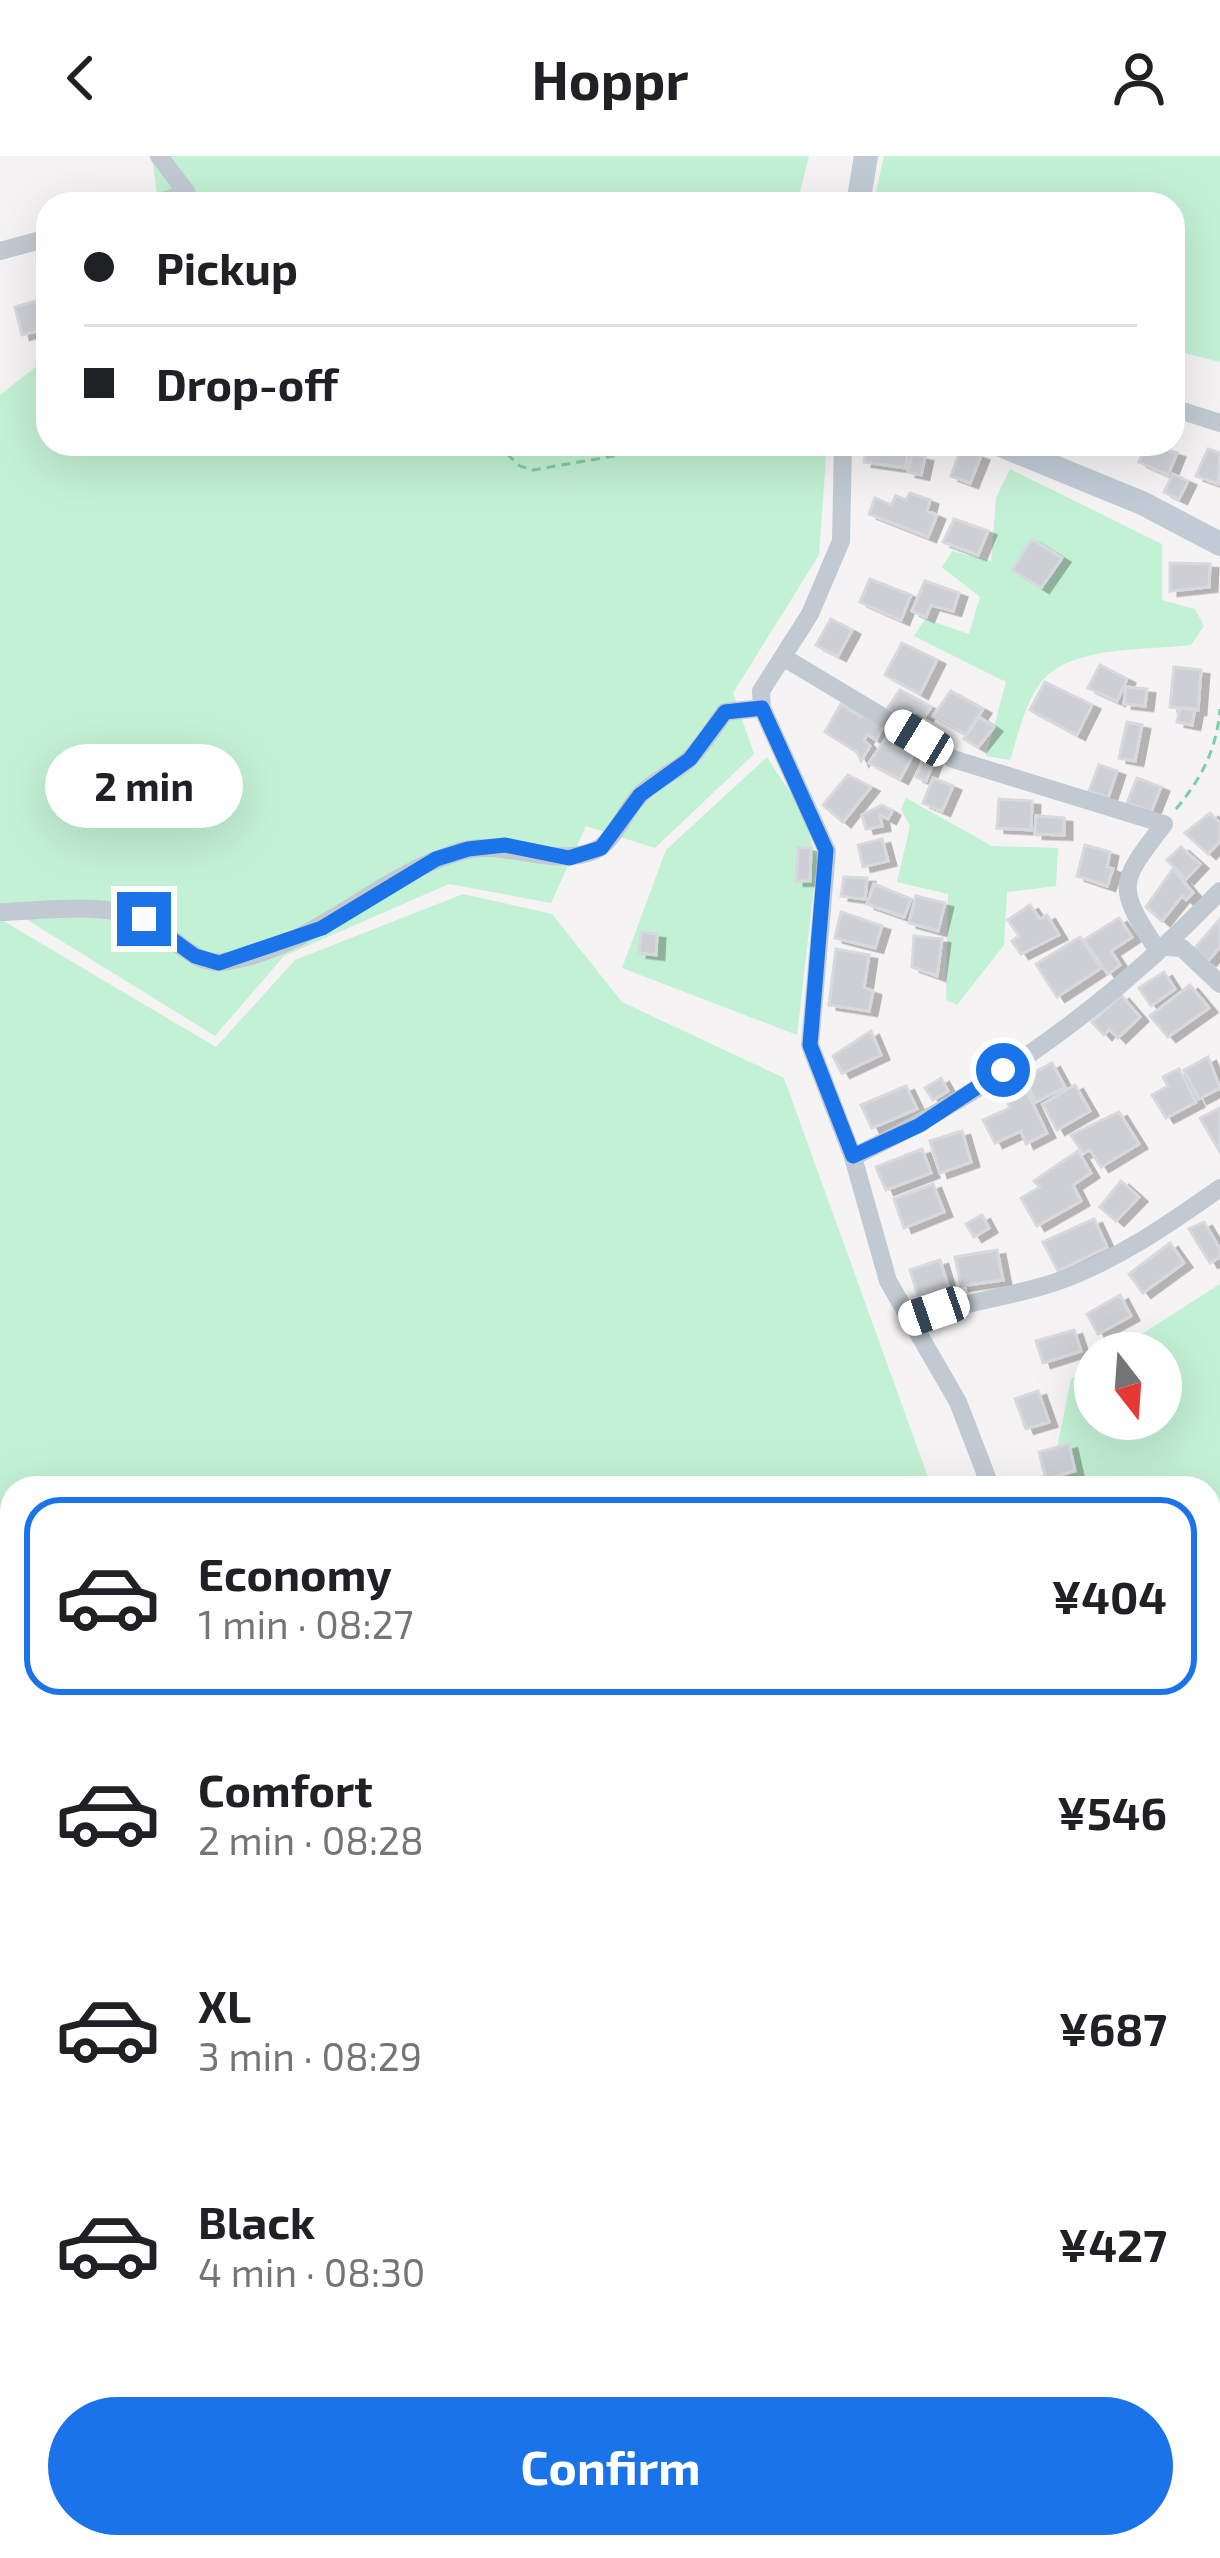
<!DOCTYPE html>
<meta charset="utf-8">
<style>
:root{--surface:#fff;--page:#f2f2f2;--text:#202124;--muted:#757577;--line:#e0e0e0;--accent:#1a73e8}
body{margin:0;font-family:"Exo 2",sans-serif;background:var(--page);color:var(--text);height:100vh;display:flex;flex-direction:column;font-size:45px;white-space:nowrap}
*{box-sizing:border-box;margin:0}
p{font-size:39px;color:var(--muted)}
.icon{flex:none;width:66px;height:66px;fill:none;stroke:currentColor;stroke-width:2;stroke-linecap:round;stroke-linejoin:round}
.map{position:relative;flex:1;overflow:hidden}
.sheet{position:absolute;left:0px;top:1320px;width:1221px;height:1083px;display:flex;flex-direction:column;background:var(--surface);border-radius:36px 36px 0 0;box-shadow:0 12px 48px #0002}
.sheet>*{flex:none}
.top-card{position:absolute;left:36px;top:36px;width:1149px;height:264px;border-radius:36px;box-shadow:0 12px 48px #0002;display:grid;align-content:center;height:264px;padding:0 48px;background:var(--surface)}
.needle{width:78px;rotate:163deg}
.buttons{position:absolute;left:1074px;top:1176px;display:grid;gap:24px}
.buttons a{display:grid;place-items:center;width:108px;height:108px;border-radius:50%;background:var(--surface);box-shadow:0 12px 48px #0002;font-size:60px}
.end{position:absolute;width:54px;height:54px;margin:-27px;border:15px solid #1a73e8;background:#fff;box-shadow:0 0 0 6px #fff}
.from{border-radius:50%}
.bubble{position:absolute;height:84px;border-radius:42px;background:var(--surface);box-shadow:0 12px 48px #0002;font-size:39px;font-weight:700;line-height:84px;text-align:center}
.car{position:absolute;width:36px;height:72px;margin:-36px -18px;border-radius:15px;box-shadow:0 0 9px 3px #0007;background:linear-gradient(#fff 24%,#345 0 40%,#fff 0 76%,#345 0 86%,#fff 0)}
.top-card b{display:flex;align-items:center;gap:42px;height:114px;font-size:45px}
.top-card b+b{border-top:3px solid var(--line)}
.top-card i{width:30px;height:30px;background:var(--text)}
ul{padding:21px 0 0;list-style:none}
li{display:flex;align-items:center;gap:36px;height:198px;margin:0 24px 18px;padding:0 24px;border:6px solid transparent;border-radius:36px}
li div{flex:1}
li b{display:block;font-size:45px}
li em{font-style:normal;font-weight:700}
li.active{border-color:var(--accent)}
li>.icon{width:108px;height:108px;stroke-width:1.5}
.primary-button{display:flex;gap:24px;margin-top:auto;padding:24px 48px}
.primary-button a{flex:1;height:138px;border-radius:72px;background:var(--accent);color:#fff;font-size:48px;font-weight:700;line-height:138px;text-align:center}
header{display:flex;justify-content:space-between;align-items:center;height:156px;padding:0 48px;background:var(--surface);font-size:54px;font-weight:700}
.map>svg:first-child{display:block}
.green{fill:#c3f1d5}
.building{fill:#cdcfd5;stroke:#d7d9de;stroke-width:3;filter:url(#shadow)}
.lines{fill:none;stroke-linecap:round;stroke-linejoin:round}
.path{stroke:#7ad0a6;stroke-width:3;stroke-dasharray:9 6;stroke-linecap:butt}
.minor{stroke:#c1cad2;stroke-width:18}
.secondary{stroke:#c1cbd6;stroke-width:24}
.route{stroke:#1a73e8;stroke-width:15}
</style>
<header><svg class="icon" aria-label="back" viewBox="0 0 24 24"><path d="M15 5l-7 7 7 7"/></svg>Hoppr<svg class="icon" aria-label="person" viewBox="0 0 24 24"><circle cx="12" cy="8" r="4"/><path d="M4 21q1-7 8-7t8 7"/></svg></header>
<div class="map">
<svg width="1220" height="2402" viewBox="0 0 1220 2402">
<defs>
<filter id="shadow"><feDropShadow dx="8" dy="4.5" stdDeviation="0" flood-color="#0004"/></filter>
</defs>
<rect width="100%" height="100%" fill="#f5f3f3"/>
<path class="green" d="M 152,0 L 809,0 L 797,48 L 158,48 Z
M 884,0 L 1220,0 L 1220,206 L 1180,196 L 1173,179 L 1173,48 L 873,48 Z
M 48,201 L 48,288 L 827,288 L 819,399 L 733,537 L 754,598 L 655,692 L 586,670 L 551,747 L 449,728 L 284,800 L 215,880 L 0,747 L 0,239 Z
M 1010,313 L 1162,388 L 1162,444 L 1195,453 L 1204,470 L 1191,489 C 1150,494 1084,490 1050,517 C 1028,534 1018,579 1010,604 L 986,600 L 1006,526 L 914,480 L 925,463 L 969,478 L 980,441 L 942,411 L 952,395 L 991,405 L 996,342 Z
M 767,601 L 803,657 L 817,705 L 797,879 L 622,812 L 666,694 Z
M 906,642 L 992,690 L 1058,692 L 1056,730 L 1007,736 L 1004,789 L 957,849 L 946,844 L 948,738 L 897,726 L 910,670 L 901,653 Z
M 463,738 L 552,758 L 622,846 L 784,922 L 932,1332 L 12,1332 L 12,2391 L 631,2391 L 627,2402 L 0,2402 L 0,763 L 216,891 L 295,804 Z
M 1220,1128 L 1220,2402 L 938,2402 L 938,2391 L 1209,2391 L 1209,1332 L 1049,1332 L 1071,1223 L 1095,1208 L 1095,1263 L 1161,1263 L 1161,1197 L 1112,1197 Z"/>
<path class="building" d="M 43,143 L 48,172 L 22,179 L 15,151 Z
M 867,288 L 908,289 L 906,312 L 864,306 Z
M 1147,288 L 1177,297 L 1168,319 L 1139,306 Z
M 961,293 L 981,300 L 970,327 L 951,320 Z
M 1208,293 L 1220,297 L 1218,328 L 1196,320 Z
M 912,298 L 925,301 L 921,319 L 908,316 Z
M 1173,318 L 1188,325 L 1179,343 L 1164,336 Z
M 910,337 L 930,344 L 927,355 L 937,359 L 928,381 L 869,358 L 875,342 L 891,349 L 896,340 L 906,344 Z
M 954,363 L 988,375 L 978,399 L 943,386 Z
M 1032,383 L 1062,402 L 1041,432 L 1012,414 Z
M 1170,407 L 1210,408 L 1209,431 L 1170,435 Z
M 870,423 L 911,439 L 901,464 L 860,446 Z
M 925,425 L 959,437 L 953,455 L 931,449 L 926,461 L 912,455 Z
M 831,463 L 852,474 L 838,500 L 816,489 Z
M 902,487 L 937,504 L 920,538 L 885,519 Z
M 1100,509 L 1127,523 L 1117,545 L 1088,532 Z
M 1174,511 L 1201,514 L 1198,554 L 1170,551 Z
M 1045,526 L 1092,549 L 1077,579 L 1030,554 Z
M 1126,531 L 1147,533 L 1145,550 L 1124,548 Z
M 900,534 L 931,551 L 925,560 L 915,555 L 909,566 L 887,553 Z
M 951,535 L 983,553 L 966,579 L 933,560 Z
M 841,548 L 861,561 L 866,554 L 885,567 L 876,584 L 867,578 L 864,585 L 870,590 L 861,605 L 857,596 L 825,576 Z
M 1180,552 L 1195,553 L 1192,569 L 1177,566 Z
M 979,561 L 994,571 L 978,591 L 964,583 Z
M 1127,566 L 1142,569 L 1135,605 L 1119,602 Z
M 891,575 L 899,580 L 892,590 L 913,599 L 900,623 L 869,607 Z
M 926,595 L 936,599 L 926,625 L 916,621 Z
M 1099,609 L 1117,615 L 1108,642 L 1089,635 Z
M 848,619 L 871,631 L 843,666 L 823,649 Z
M 933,622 L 953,630 L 942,655 L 923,647 Z
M 1137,622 L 1161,631 L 1151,656 L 1127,647 Z
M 999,643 L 1032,645 L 1031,674 L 997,672 Z
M 882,649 L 892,655 L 888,663 L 880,659 L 882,670 L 866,673 L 862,659 Z
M 1210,657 L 1220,667 L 1220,685 L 1208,698 L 1185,677 Z
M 1036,660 L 1064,662 L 1064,679 L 1035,678 Z
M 882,683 L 888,705 L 863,711 L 858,689 Z
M 1085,689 L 1110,696 L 1107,711 L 1113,713 L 1107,730 L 1077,720 Z
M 798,691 L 811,692 L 810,725 L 796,725 Z
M 1181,691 L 1200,708 L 1186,723 L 1167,704 Z
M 1173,713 L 1193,737 L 1186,744 L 1182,740 L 1162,765 L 1146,751 Z
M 844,721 L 867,722 L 865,743 L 841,740 Z
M 874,728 L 911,743 L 904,761 L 867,748 Z
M 916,740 L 945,747 L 938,775 L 909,767 Z
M 1030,749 L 1040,763 L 1047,759 L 1059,779 L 1021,798 L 1012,785 L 1019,780 L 1008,764 Z
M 841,756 L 882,770 L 875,792 L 835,782 Z
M 1119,762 L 1132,781 L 1111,795 L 1120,809 L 1108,818 L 1084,784 Z
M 1220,763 L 1220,791 L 1208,805 L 1194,793 Z
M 641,776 L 657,778 L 656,799 L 639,797 Z
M 914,780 L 942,783 L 937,820 L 912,811 Z
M 1080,781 L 1101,812 L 1057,841 L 1036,808 Z
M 836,793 L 869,799 L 864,832 L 873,835 L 869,855 L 829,849 Z
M 1164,816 L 1175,833 L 1151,850 L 1139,832 Z
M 1190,829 L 1209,852 L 1168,881 L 1150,860 Z
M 1121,839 L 1140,861 L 1118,882 L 1109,873 L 1104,879 L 1092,866 Z
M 871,875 L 881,899 L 842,917 L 833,900 Z
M 1208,901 L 1220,932 L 1199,943 L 1184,914 Z
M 1052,907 L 1065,931 L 1036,946 L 1024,922 Z
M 1179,913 L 1196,946 L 1166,962 L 1152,939 L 1168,930 L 1163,921 Z
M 941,922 L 948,935 L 933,944 L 925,932 Z
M 1022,925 L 1047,977 L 1026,988 L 1021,975 L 995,987 L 983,964 L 1010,952 L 1002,933 Z
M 1075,929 L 1090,955 L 1057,974 L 1043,948 Z
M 906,930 L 917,953 L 872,972 L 861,949 Z
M 1220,952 L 1220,996 L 1200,962 Z
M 1119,956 L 1139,988 L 1101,1011 L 1090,994 L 1083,997 L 1071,979 Z
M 962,975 L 971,1006 L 940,1017 L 930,985 Z
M 922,993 L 931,1017 L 886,1034 L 876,1011 Z
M 1078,995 L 1091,1017 L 1073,1029 L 1081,1045 L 1037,1070 L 1021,1042 L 1040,1031 L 1034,1025 Z
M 1121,1025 L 1139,1041 L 1116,1065 L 1100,1051 Z
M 933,1028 L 944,1056 L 904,1072 L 894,1043 Z
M 982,1059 L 989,1072 L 974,1081 L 966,1068 Z
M 1094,1063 L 1107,1091 L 1058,1115 L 1043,1086 Z
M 1204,1066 L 1220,1093 L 1220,1101 L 1210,1107 L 1189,1073 Z
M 1170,1087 L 1184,1107 L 1143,1137 L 1129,1118 Z
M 997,1094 L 1003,1124 L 961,1130 L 955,1101 Z
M 940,1104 L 948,1130 L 918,1139 L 910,1114 Z
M 1120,1139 L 1131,1160 L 1098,1178 L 1087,1158 Z
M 1074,1174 L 1081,1195 L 1043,1207 L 1036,1185 Z
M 1038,1235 L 1049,1266 L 1026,1273 L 1015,1243 Z
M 1069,1288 L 1075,1315 L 1046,1323 L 1039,1296 Z"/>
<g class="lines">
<path class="path" d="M 496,288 L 520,310 L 533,314 L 683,288
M 1176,653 C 1201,623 1217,593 1220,553
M 1220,1350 L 1220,1376
M 1209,1392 L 1220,1389
M 1209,1484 L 1209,1492"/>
<path class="minor" d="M 153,48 L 187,37 L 159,0
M 0,95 L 48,82
M 1173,259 L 1179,254 L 1220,267
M 843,288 L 841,385 L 810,458 L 761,535 L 762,552 L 827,695 L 810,889 L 853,1001 L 888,1125 L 958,1246 L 991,1332
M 783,501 L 953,603 L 1164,668 C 1121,725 1114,728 1155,790 L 1182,792 L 1220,828
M 0,756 C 44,755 104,745 145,764 C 170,776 193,810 223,806 C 315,793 376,719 462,695 C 507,683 553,713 596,694 C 612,686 624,659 635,645 C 648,628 669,619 686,606 C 701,593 713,572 725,556 L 762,552
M 853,1001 C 991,934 1114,846 1220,735
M 909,1164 C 957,1147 1008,1142 1056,1126 C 1116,1105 1169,1068 1220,1032
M 693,2402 L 694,2391
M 811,2402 L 817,2391"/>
<path class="secondary" d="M 858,48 L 866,0
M 998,288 L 1142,347 L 1220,388"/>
</g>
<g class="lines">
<path class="route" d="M 144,763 L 195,800 L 219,807 L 322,772 L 436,703 L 468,693 L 505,689 L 569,702 L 601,692 L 640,639 L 690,603 L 725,556 L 762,552 L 826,694 L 810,889 L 853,1000 L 920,969 L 1003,914"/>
</g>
</svg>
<div class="buttons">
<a><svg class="needle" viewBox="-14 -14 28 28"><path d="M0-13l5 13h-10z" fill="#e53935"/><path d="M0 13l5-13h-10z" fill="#757577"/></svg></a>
</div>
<i class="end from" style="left:1003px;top:914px"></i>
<i class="end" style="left:144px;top:763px"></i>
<div class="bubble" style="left:45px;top:588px;width:198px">2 min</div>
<i class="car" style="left:919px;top:582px;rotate:301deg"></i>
<i class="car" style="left:934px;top:1155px;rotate:251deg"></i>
<div class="top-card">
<b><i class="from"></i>Pickup</b>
<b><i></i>Drop-off</b>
</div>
<section class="sheet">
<ul>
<li class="active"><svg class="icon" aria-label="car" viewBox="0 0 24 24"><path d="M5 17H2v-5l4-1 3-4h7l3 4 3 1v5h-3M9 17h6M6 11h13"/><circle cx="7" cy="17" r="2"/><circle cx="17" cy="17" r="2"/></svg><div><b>Economy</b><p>1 min · 08:27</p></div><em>¥404</em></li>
<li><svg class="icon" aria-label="car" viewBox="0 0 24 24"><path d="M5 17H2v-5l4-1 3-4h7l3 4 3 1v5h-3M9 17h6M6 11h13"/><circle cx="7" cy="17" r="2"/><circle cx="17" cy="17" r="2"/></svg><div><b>Comfort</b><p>2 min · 08:28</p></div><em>¥546</em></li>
<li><svg class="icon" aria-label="car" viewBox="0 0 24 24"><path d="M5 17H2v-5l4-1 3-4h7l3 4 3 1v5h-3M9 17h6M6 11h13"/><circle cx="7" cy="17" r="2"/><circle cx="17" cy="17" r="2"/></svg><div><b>XL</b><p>3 min · 08:29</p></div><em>¥687</em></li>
<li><svg class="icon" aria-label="car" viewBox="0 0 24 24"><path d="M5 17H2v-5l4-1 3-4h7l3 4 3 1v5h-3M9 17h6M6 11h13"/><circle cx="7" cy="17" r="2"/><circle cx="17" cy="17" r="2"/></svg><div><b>Black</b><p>4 min · 08:30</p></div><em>¥427</em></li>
</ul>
<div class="primary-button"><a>Confirm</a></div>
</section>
</div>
